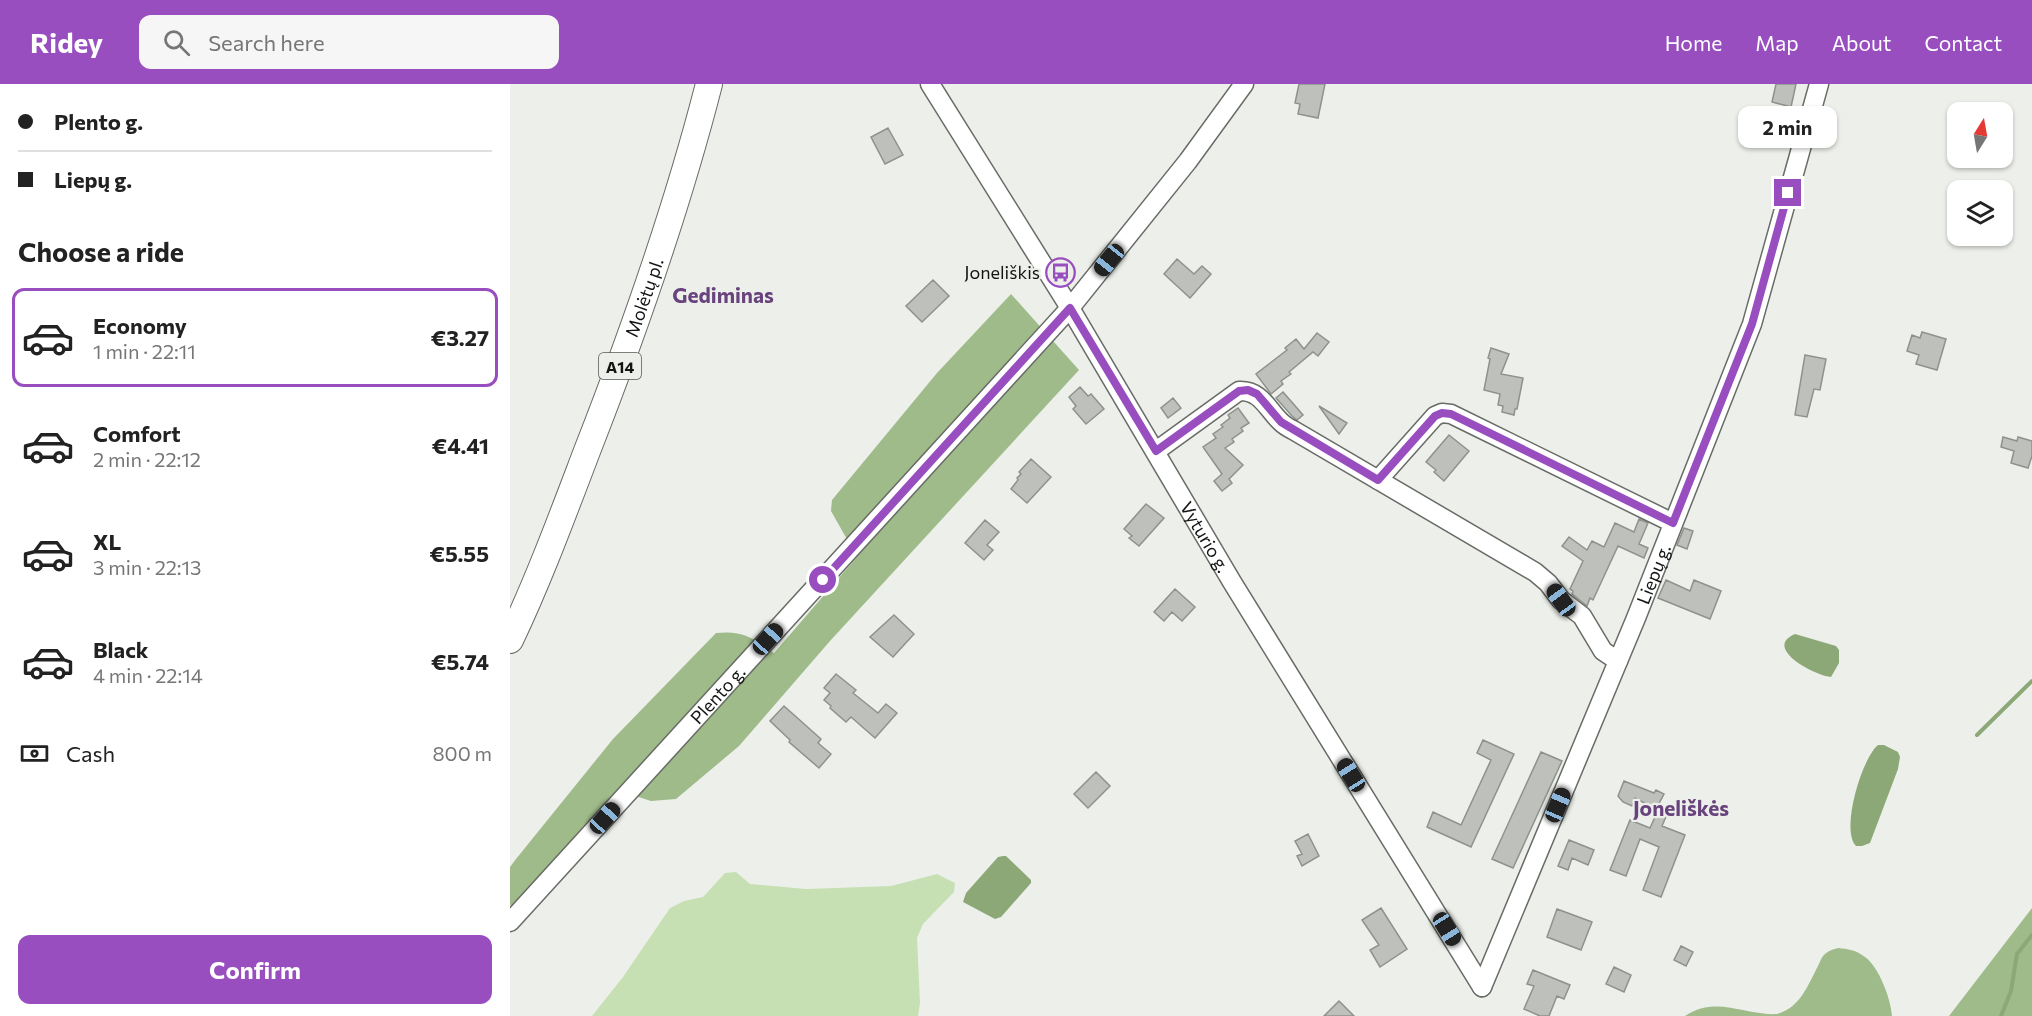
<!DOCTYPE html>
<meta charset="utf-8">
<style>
:root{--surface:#fff;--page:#f6f6f6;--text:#222;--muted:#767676;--line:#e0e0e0;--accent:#994ec0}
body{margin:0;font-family:Commissioner,sans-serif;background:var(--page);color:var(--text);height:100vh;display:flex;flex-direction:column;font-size:22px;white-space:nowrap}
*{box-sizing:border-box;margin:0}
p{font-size:20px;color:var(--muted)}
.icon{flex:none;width:33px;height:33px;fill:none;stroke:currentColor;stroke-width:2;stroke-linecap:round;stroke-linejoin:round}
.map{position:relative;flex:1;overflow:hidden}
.drawer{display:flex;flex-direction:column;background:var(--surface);width:510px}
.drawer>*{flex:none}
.banner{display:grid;align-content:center;height:132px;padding:0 18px;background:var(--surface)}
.needle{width:39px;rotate:11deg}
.buttons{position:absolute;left:1437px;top:18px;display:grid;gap:12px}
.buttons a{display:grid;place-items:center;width:66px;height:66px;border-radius:12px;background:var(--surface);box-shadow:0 2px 4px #0004;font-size:30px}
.end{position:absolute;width:27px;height:27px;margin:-14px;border:8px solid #994ec0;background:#fff;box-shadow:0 0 0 3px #fff}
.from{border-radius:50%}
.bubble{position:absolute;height:42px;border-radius:12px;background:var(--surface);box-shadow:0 2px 4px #0004;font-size:20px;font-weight:700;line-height:42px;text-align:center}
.car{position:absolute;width:18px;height:36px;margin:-18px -9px;border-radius:8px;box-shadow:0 0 4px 2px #0007;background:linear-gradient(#222 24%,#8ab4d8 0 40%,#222 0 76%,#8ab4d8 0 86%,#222 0)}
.banner b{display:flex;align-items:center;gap:21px;height:57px;font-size:22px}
.banner b+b{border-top:2px solid var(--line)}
.banner i{width:15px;height:15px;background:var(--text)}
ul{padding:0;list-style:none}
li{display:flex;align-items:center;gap:18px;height:99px;margin:0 12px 9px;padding:0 6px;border:3px solid transparent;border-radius:12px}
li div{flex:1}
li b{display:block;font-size:22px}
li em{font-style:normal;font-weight:700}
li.selected{border-color:var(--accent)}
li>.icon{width:54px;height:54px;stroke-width:1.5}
h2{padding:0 18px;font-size:27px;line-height:72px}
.pay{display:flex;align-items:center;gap:15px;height:66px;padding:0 18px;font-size:22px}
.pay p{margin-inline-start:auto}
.cta{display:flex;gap:12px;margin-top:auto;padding:12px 18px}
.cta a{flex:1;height:69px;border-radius:12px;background:var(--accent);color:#fff;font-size:24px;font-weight:700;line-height:69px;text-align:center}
header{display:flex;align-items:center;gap:36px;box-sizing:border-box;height:84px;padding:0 30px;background:var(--accent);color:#fff}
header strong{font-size:28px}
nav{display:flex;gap:33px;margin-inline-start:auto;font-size:21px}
.search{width:420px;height:54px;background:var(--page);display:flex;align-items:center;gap:15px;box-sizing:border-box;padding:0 21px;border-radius:12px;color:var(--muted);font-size:22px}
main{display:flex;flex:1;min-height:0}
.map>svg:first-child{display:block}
.green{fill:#c6e0b3}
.forest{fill:#9ebb89}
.water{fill:#8ca877}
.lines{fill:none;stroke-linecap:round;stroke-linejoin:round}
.stream{stroke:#8ca877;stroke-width:4}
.building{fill:#bec1bb;stroke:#8e928c;stroke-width:1.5}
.minor-casing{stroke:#686b66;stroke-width:21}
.highway-casing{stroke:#686b66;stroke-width:28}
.minor{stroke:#fff;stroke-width:18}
.highway{stroke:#fff;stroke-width:26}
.route{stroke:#994ec0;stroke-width:8}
.labels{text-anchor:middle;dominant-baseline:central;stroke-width:4.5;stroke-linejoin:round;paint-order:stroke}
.shield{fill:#edf0ea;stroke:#545754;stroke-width:1.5}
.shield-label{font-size:16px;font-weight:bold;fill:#131513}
.poi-label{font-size:18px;fill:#131513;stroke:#edf0ea;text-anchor:end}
.street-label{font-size:18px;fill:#131513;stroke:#edf0ea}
.quarter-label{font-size:21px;font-weight:bold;fill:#68437d;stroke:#edf0ea}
</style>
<header>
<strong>Ridey</strong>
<div class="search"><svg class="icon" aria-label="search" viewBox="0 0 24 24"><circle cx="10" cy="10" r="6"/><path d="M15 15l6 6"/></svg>Search here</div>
<nav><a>Home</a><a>Map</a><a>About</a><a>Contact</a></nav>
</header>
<main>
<section class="drawer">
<div class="banner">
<b><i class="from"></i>Plento g.</b>
<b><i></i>Liepų g.</b>
</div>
<h2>Choose a ride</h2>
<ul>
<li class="selected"><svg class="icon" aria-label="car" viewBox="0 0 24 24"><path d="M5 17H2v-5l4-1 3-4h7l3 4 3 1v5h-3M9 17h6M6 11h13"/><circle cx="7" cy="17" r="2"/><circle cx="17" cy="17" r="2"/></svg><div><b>Economy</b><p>1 min · 22:11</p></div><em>€3.27</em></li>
<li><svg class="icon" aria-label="car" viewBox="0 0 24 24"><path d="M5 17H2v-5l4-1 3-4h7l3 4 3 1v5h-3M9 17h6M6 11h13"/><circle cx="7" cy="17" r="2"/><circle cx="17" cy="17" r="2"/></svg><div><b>Comfort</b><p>2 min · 22:12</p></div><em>€4.41</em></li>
<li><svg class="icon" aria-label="car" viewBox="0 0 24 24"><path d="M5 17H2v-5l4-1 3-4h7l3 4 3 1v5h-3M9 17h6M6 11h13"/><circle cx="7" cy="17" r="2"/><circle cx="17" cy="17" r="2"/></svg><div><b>XL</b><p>3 min · 22:13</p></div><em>€5.55</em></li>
<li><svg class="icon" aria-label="car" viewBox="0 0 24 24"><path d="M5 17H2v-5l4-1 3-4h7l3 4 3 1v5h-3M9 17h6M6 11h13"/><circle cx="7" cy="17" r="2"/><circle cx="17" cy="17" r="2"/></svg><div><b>Black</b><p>4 min · 22:14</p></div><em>€5.74</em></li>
</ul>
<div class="pay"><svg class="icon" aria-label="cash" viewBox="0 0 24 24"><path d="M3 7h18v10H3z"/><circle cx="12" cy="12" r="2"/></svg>Cash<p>800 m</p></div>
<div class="cta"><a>Confirm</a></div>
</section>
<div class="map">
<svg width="1522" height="932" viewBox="0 0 1522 932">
<rect width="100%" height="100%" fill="#edf0ea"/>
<path class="green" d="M 226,788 L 240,800 L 296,805 L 381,802 L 427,790 L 445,799 L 444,808 L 413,840 L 407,854 L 410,919 L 408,932 L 82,932 L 113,893 L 160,824 L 174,817 L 193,813 L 215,789 Z"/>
<path class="forest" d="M 501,210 L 569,286 L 320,557 L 229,662 L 166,715 L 141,717 L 110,707 L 2,825 L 0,820 L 0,783 L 6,775 L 103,655 L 206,549 C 233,546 243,554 264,569 L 347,473 L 321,427 L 322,416 L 427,289 Z
M 1522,824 L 1522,932 L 1439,932 Z
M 1328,864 C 1338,865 1346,866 1355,873 C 1369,883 1381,915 1382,932 L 1175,932 C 1207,911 1235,932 1267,930 C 1290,924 1298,901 1308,882 C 1310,878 1312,872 1315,870 C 1318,867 1324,865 1328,864 Z"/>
<path class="water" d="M 1285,550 L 1326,562 L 1329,566 L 1329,579 L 1321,593 C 1305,592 1252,564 1285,550 Z
M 1368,661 L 1374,661 L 1388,668 L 1390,673 L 1388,685 L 1360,759 L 1352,762 L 1346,762 C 1330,746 1352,674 1368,661 Z
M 493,772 L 496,772 L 521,796 L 521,799 L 491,833 L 485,835 L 453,818 L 456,809 L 488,773 Z"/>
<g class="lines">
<path class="stream" d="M 1467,651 L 1522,597
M 1491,932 L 1501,907 L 1507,870 L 1522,851"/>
</g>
<path class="building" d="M 789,0 L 815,0 L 808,34 L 788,30 L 790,20 L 785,19 Z
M 1266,0 L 1286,0 L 1281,23 L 1262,18 Z
M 378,44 L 393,71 L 375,80 L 361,53 Z
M 667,175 L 684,190 L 692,182 L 701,190 L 680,214 L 654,190 Z
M 423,196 L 439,212 L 412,238 L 396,222 Z
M 1412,248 L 1436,255 L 1427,286 L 1406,280 L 1409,271 L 1397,267 L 1402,251 L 1410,254 Z
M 807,249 L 819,258 L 808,272 L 803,268 L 779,288 L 781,290 L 771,297 L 773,300 L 761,310 L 746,290 L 777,266 L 775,264 L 786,255 L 794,265 Z
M 981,264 L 999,270 L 991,290 L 1013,294 L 1007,325 L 1005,325 L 1004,331 L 992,328 L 993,322 L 988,321 L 990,310 L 974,306 L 980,275 L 978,274 Z
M 1295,271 L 1316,275 L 1310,306 L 1304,305 L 1297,333 L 1285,331 Z
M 570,303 L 578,312 L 581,310 L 594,325 L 576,340 L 563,325 L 566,322 L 559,313 Z
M 773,308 L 793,331 L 787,336 L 782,332 L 766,314 Z
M 663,314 L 671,324 L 658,334 L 651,324 Z
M 809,322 L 837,339 L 829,350 Z
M 728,324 L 739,339 L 731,344 L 733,347 L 722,355 L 724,358 L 715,364 L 733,381 L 719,395 L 722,399 L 712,407 L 704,397 L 712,390 L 693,363 L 706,354 L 703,350 L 713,343 L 711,341 L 720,334 L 718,331 Z
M 939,351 L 959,367 L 934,397 L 924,388 L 926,386 L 916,378 Z
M 1493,353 L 1507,357 L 1508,353 L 1522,357 L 1522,372 L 1518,384 L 1501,379 L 1504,367 L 1491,363 Z
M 521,375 L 541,393 L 517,419 L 501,405 L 508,396 L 507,394 L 511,390 L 509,388 Z
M 636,420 L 654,434 L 629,462 L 619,454 L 622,452 L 614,445 Z
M 1129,435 L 1138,439 L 1129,460 L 1138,464 L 1134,474 L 1108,462 L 1083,516 L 1080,514 L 1077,522 L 1062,510 L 1063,507 L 1060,505 L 1073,477 L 1052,462 L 1059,453 L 1077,466 L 1082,457 L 1094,463 L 1105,439 L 1124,448 Z
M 475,436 L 489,448 L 477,461 L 483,466 L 474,476 L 455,459 Z
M 1174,444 L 1183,447 L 1177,465 L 1167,461 Z
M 1156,496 L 1180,507 L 1184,496 L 1211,507 L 1200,535 L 1148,514 Z
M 665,505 L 685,523 L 672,537 L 662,528 L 654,537 L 644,528 Z
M 384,531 L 404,550 L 383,573 L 360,553 Z
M 326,590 L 346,606 L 343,609 L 368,629 L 376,620 L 387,629 L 365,654 L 341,633 L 336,638 L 320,624 L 321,622 L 314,616 L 320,609 L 314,604 Z
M 274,622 L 311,655 L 308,659 L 321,670 L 309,684 L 279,658 L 280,656 L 260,637 Z
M 973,656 L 1004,670 L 961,763 L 917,743 L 923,728 L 951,741 L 981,676 L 967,669 Z
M 1031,668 L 1052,677 L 1003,784 L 982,775 Z
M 586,688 L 600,702 L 578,724 L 564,710 Z
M 1114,697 L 1144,709 L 1146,706 L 1154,710 L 1146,725 L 1125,714 L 1122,722 L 1113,718 L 1108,712 Z
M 1149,724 L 1158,728 L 1152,742 L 1175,751 L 1151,813 L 1133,806 L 1149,763 L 1130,755 L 1116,792 L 1100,786 L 1120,736 L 1140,744 Z
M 798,750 L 809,772 L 792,782 L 787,772 L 792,770 L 785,757 Z
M 1059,756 L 1084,766 L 1078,781 L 1062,774 L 1058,786 L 1048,782 Z
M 871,824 L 897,865 L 870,883 L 860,866 L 869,861 L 852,836 Z
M 1047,825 L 1082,838 L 1071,866 L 1037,853 Z
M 1171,862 L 1183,868 L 1176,882 L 1164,876 Z
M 1104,883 L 1121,891 L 1114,908 L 1096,900 Z
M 1023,886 L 1060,901 L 1054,915 L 1047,912 L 1039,932 L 1030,932 L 1014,925 L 1024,902 L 1017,900 Z
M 829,917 L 844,932 L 814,932 Z"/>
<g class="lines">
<defs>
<g id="minor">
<path id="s1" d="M 420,0 L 560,224 L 722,498 L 972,903"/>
<path d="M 646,367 L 729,307 C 751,306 757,325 771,338 C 774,341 779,344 783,346 L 1025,488 L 1038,499 L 1051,516 L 1072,532 L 1093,567 L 1108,577"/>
<path d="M 868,396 L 925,332 L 932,329 L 941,330 L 1163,439"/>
<path id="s2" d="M 0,838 L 560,224 L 678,77 L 734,0"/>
<path id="s3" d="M 972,903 L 1126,534 L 1242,240 L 1309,0"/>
</g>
<g id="highway">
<path id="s4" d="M 0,556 C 29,495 53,430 77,367 C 124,247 167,125 199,0"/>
</g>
</defs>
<use href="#minor" class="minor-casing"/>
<use href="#highway" class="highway-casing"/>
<use href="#minor" class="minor"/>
<use href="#highway" class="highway"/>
</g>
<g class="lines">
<path class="route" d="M 313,496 L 560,224 L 646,367 L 729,307 L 738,306 L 747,310 L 771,338 L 868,396 L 925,332 L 932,329 L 941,330 L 1163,439 L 1242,240 L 1278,109"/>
</g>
<defs>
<symbol id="bus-ring" viewBox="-11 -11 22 22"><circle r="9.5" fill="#edf0ea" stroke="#994ec0" stroke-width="1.5"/><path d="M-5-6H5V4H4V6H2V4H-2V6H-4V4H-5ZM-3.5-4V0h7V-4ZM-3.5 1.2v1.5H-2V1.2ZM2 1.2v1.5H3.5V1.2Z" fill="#994ec0"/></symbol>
</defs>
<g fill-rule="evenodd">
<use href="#bus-ring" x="534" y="172" width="33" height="33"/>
</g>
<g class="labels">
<rect class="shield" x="89" y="269" width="42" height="26" rx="4.5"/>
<g class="shield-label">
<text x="110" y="282">A14</text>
</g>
<g class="poi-label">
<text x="530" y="188">Joneliškis</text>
</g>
<g class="street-label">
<text stroke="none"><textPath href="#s4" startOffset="368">Molėtų pl.</textPath></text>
<text stroke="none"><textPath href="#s1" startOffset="530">Vyturio g.</textPath></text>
<text stroke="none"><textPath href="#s3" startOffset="447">Liepų g.</textPath></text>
<text stroke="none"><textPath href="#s2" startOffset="308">Plento g.</textPath></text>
</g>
<g class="quarter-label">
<text x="213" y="210">Gediminas</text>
<text x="1171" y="723">Joneliškės</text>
</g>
</g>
</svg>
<div class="buttons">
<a><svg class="needle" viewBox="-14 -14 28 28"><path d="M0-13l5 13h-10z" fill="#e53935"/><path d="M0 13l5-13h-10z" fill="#767676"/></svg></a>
<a><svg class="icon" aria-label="layers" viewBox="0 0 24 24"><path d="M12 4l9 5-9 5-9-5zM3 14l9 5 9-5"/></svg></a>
</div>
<i class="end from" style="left:313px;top:496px"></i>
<i class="end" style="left:1278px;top:109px"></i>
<div class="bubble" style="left:1228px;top:22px;width:99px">2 min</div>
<i class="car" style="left:599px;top:176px;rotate:219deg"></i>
<i class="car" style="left:1051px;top:516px;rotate:324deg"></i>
<i class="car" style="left:258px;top:555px;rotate:42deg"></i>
<i class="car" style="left:841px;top:691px;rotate:328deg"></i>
<i class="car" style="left:1048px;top:721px;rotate:23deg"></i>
<i class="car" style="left:95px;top:734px;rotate:42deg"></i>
<i class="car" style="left:937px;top:845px;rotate:148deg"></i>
</div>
</main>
